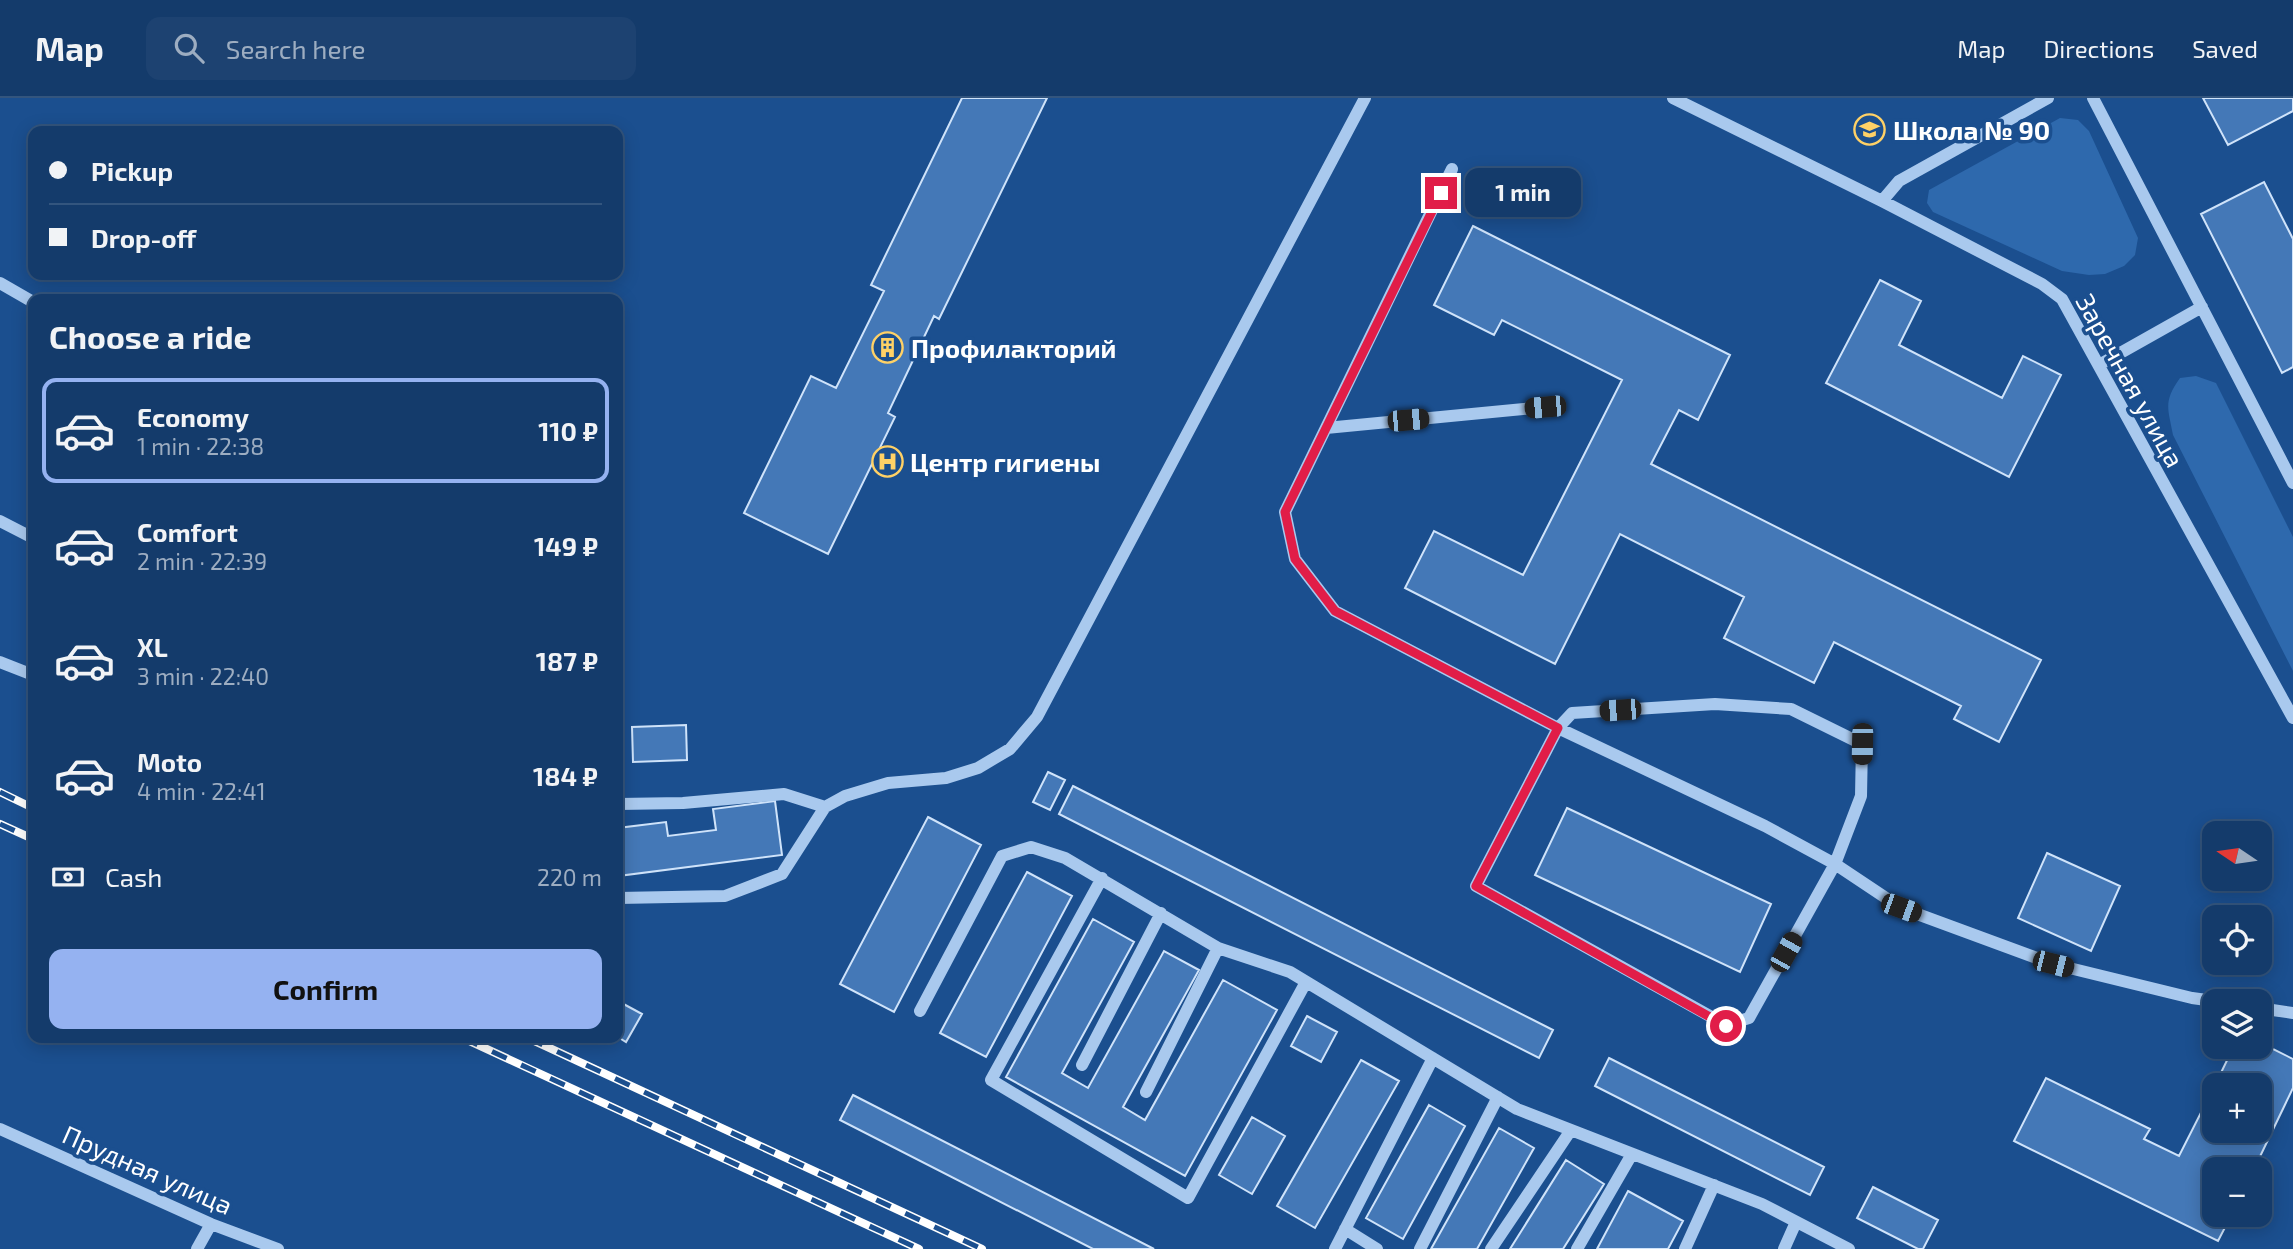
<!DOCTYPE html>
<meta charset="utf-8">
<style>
:root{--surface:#143b6b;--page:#1d4271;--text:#f1f3f6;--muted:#9dadc1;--line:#33557e;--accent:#95b2f1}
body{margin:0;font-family:"Exo 2",sans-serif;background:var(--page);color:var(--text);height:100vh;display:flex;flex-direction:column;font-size:26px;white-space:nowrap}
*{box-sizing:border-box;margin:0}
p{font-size:23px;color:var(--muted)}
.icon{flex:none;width:38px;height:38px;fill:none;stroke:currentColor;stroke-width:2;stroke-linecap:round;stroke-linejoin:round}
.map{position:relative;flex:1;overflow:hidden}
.drawer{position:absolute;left:28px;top:196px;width:595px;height:749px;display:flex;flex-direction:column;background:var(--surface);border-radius:14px;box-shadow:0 4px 18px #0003,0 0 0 2px var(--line)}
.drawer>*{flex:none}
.hud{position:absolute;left:28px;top:28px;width:595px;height:154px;border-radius:14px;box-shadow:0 4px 18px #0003,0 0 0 2px var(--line);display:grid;align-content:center;height:154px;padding:0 21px;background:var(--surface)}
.needle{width:46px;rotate:283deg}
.buttons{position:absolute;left:2202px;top:723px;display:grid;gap:14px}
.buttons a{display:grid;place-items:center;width:70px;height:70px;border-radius:14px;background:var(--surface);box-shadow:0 4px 18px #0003,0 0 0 2px var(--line);font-size:35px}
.end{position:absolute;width:32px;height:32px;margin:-16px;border:9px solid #e11d48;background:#fff;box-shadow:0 0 0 4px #fff}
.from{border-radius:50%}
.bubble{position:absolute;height:49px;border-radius:14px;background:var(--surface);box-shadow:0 4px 18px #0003,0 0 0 2px var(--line);font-size:23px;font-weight:700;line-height:49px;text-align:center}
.car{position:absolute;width:21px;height:42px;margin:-21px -10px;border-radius:9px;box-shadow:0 0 5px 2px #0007;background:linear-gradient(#222 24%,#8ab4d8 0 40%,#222 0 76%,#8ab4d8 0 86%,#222 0)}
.hud b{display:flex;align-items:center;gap:24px;height:66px;font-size:26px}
.hud b+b{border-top:2px solid var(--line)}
.hud i{width:18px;height:18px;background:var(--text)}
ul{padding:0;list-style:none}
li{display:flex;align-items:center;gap:21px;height:105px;margin:0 14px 10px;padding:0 7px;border:4px solid transparent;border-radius:14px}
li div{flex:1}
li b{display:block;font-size:26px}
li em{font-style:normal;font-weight:700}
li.current{border-color:var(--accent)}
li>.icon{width:63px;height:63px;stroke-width:1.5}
h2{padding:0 21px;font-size:32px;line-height:84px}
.pay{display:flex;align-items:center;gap:18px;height:77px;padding:0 21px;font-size:26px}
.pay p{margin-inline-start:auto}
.cta{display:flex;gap:14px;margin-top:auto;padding:14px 21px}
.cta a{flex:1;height:80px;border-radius:14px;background:var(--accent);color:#111;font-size:28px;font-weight:700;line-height:80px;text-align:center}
header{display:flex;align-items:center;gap:42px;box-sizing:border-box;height:98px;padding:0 35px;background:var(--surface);border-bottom:2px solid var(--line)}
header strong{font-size:33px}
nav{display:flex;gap:38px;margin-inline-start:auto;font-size:24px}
.search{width:490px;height:63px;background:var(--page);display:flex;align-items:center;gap:18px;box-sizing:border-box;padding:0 24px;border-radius:14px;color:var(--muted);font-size:26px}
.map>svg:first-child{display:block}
.green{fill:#2e69ad}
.building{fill:#4478b7;stroke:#cfe3fa;stroke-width:2}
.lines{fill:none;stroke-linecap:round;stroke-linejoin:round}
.minor{stroke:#a9c9ee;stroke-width:12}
.rail-casing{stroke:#fff;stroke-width:8}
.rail{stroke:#1b4f8f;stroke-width:5;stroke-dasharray:16;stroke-linecap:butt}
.route{stroke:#e11d48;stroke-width:9}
.labels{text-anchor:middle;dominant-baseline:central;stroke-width:7;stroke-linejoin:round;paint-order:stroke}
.poi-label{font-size:26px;font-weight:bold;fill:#fff;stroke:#1b4f8f;text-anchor:start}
.street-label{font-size:26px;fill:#fff;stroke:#1b4f8f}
</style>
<header>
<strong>Map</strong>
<div class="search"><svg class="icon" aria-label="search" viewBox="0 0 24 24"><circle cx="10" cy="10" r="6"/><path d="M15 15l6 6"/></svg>Search here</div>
<nav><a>Map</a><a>Directions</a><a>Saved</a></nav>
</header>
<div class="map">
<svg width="2293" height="1151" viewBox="0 0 2293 1151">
<rect width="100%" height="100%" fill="#1b4f8f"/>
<path class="green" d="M 2060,20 L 2078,22 L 2089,33 L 2138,140 L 2135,157 L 2124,168 L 2105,176 L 2089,177 L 2062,173 L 1933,114 L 1927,105 L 1929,92 Z
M 2196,278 L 2216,285 L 2293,439 L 2293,573 L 2173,337 C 2168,310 2163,304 2180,280 Z"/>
<path class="building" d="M 962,0 L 1047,0 L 939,221 L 934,218 L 888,315 L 895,319 L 828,456 L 744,415 L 811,278 L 836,290 L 884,193 L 871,187 Z
M 2203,0 L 2293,0 L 2293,13 L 2228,47 Z
M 2264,84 L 2293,141 L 2293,269 L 2282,275 L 2201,116 Z
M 1473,128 L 1730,257 L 1698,322 L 1679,312 L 1651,366 L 2041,562 L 1999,644 L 1954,621 L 1961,608 L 1834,544 L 1814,585 L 1724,540 L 1744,499 L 1620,436 L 1555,566 L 1405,490 L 1434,433 L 1523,477 L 1622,282 L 1502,222 L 1494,237 L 1434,207 Z
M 1880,182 L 1921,203 L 1899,247 L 2002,300 L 2023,258 L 2061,277 L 2009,379 L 1826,285 Z
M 686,627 L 687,662 L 633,664 L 632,629 Z
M 1048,674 L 1065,682 L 1050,712 L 1033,704 Z
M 1073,688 L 1553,932 L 1539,960 L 1059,716 Z
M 775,703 L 782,757 L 618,778 L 618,730 L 666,724 L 668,738 L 716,732 L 713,711 Z
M 1567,710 L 1771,806 L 1740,874 L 1535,777 Z
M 928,719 L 981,747 L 894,914 L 840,886 Z
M 2047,755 L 2120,788 L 2091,853 L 2018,820 Z
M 1027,774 L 1072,798 L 986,959 L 940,935 Z
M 1093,821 L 1134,844 L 1062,975 L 1088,990 L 1164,853 L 1199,872 L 1123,1009 L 1145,1022 L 1223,882 L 1277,912 L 1185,1078 L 1006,979 Z
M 618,903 L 642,916 L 626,944 L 618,939 Z
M 1307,918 L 1337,934 L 1321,964 L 1291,948 Z
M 2259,944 L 2293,961 L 2293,990 L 2254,1071 L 2214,1071 L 2214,1116 L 2232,1116 L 2218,1143 L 2014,1043 L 2046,980 L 2150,1031 L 2144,1041 L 2179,1058 L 2214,989 L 2214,1032 L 2259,1032 L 2259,987 L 2215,987 L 2234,948 L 2259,948 Z
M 1609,960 L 1824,1069 L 1810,1097 L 1595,988 Z
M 1361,962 L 1399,983 L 1315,1130 L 1277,1108 Z
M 853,997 L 1154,1151 L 1093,1151 L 840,1022 Z
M 1429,1007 L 1465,1028 L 1403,1141 L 1366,1120 Z
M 1252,1019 L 1285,1038 L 1252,1096 L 1219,1077 Z
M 1499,1030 L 1534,1050 L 1477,1151 L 1431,1151 Z
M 1566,1062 L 1604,1086 L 1563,1151 L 1510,1151 Z
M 1873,1089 L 1938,1122 L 1923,1151 L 1918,1151 L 1857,1120 Z
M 1628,1093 L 1683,1123 L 1668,1151 L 1597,1151 Z"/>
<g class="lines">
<path class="minor" d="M 1673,0 L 1882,103 L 2042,186 L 2062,201 L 2293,620
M 2093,0 L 2293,385
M 1452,71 L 1285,414 L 1295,461 L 1335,513 L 1558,630 L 1765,728 L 1835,766 L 1901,810 L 2053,866 L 2192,900 L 2214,903
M 1882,103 L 1899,83 L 2048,0
M 0,185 L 33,204
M 2099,267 L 2202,209
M 1326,330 L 1545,309
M 0,423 L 33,440
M 0,564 L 33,577
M 1715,606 L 1791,611 L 1862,646 L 1861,698 L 1835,766 L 1749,920 L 1726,927 L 1476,788 L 1558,630 L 1572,615 Z
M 618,706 L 683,705 L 784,696 L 825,709
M 1102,780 L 991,982 L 1188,1100 L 1306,884
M 618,800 L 725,798 L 782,776 L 825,709 L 845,698 L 888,685 L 946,680 L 978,670 L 1010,651 L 1037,619 L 1365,0
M 2259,910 L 2293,915
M 920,913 L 1002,758 L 1031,749 L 1065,760 L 1218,850 L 1290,874 L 1517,1011 L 1762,1106 L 1849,1151
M 1082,967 L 1161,815
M 1146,994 L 1218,850
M 0,1031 L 211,1126 L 278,1151
M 1345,1131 L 1377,1151
M 197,1151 L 211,1126
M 1335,1151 L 1433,960
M 1420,1151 L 1498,999
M 1491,1151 L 1571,1032
M 1577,1151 L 1632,1056
M 1685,1151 L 1714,1087
M 1784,1151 L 1796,1124"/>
<defs>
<path id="rail" d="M 0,694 L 33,710
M 0,726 L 33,741
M 463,940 L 919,1151
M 528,940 L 982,1151"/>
</defs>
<use href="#rail" class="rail-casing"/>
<use href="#rail" class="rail"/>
</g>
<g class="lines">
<path class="route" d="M 1441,95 L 1285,414 L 1295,461 L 1335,513 L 1558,630 L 1476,788 L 1726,928"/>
</g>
<defs>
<symbol id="school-ring" viewBox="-11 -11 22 22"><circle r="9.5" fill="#1b4f8f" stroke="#ffd166" stroke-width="1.5"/><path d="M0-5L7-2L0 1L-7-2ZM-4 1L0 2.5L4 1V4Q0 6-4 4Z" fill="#ffd166"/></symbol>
<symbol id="building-ring" viewBox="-11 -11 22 22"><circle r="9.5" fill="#1b4f8f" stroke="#ffd166" stroke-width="1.5"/><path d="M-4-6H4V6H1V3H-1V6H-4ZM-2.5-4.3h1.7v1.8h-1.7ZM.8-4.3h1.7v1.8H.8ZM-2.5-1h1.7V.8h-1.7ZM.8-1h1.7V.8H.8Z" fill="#ffd166"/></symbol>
<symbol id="hospital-ring" viewBox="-11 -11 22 22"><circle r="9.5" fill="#1b4f8f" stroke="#ffd166" stroke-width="1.5"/><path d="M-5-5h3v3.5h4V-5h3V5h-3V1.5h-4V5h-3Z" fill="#ffd166"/></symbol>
</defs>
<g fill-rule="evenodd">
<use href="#school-ring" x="1852" y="14" width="35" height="35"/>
<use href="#building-ring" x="870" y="232" width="35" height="35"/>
<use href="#hospital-ring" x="870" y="346" width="35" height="35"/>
</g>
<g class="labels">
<g class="poi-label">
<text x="1893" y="31">Школа № 90</text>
<text x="911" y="249">Профилакторий</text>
<text x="910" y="363">Центр гигиены</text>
</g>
<g class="street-label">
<text transform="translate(2131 282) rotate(61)">Заречная улица</text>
<text transform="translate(148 1071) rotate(24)">Прудная улица</text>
</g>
</g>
</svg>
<div class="buttons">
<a><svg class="needle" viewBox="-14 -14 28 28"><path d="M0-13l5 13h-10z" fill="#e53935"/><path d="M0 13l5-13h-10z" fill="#9dadc1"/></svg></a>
<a><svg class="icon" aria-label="locate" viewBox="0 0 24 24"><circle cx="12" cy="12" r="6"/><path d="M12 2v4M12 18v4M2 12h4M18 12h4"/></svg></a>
<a><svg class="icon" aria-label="layers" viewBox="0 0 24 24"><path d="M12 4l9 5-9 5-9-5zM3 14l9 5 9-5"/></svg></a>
<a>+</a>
<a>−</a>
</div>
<i class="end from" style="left:1726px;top:928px"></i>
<i class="end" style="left:1441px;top:95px"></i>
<div class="bubble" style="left:1465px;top:70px;width:116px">1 min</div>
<i class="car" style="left:1545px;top:309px;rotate:265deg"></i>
<i class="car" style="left:1408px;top:322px;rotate:85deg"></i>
<i class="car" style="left:1620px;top:612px;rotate:266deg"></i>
<i class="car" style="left:1862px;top:646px;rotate:181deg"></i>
<i class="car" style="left:1901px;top:810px;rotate:110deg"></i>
<i class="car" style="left:1786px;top:854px;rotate:29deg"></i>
<i class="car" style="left:2053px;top:866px;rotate:104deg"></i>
<div class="hud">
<b><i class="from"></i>Pickup</b>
<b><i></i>Drop-off</b>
</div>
<section class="drawer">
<h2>Choose a ride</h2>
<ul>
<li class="current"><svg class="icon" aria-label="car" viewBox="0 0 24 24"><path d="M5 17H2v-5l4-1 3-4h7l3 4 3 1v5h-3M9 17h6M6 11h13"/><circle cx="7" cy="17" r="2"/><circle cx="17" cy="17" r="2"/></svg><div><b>Economy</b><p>1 min · 22:38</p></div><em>110 ₽</em></li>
<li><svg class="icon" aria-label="car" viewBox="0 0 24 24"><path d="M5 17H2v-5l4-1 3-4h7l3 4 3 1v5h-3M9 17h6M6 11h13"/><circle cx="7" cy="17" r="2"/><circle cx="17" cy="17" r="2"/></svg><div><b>Comfort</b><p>2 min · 22:39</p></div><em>149 ₽</em></li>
<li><svg class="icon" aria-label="car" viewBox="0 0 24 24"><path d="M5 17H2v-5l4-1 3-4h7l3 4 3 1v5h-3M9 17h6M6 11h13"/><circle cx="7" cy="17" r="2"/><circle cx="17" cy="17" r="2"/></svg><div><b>XL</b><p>3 min · 22:40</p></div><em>187 ₽</em></li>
<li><svg class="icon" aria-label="car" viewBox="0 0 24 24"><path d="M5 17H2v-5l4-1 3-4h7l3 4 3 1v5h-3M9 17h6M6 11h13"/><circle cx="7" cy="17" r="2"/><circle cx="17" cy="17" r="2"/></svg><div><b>Moto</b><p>4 min · 22:41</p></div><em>184 ₽</em></li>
</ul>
<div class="pay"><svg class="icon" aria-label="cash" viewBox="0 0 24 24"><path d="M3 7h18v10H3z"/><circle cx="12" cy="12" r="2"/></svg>Cash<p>220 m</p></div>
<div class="cta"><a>Confirm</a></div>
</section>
</div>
